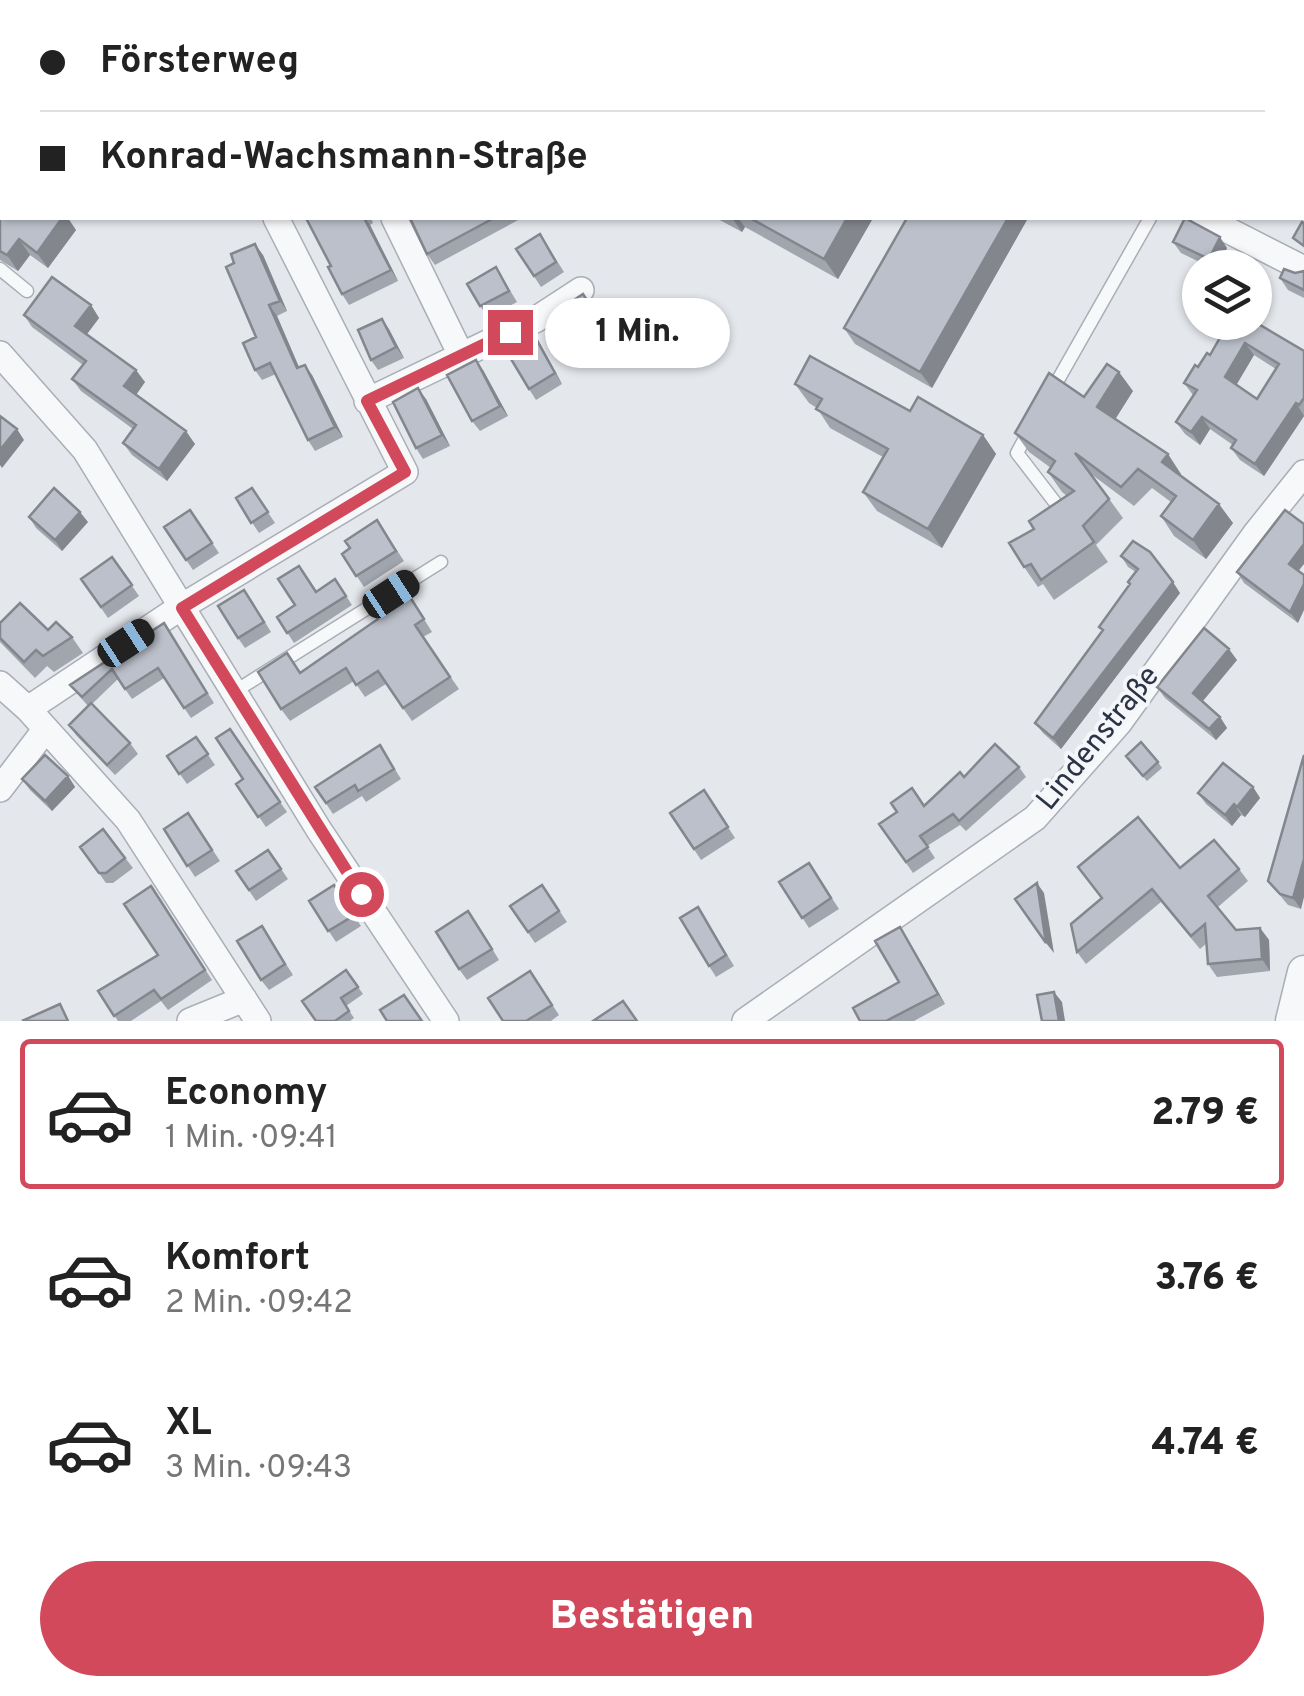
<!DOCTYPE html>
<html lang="de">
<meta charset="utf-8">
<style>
:root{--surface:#fff;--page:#f6f6f6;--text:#222;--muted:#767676;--line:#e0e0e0;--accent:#d1495b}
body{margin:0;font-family:Overpass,sans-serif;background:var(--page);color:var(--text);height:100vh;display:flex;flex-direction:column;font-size:38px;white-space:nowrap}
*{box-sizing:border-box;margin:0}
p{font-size:32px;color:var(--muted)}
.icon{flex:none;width:55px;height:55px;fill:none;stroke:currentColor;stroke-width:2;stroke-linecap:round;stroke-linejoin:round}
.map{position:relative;height:1021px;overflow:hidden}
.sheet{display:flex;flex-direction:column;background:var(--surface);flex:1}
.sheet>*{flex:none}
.top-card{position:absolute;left:0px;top:0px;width:1305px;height:220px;box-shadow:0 2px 8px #0004;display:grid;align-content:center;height:220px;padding:0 40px;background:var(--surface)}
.controls{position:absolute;left:1182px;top:250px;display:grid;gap:20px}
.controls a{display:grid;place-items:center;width:90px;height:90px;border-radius:50%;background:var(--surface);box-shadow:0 2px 8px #0004;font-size:50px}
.end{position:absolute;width:45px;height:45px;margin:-22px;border:12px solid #d1495b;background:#fff;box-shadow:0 0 0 5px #fff}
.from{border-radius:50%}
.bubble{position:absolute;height:70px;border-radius:35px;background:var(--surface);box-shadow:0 2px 8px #0004;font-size:32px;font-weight:800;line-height:70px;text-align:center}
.car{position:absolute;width:30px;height:60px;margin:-30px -15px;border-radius:12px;box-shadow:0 0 8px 2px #0007;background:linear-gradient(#222 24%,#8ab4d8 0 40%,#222 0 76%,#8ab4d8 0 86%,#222 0)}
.top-card b{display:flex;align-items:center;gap:35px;height:95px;font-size:38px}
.top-card b+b{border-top:2px solid var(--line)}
.top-card i{width:25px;height:25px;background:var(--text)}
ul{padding:18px 0 0;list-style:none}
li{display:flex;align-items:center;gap:30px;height:150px;margin:0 20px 15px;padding:0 20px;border:5px solid transparent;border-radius:10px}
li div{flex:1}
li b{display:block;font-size:38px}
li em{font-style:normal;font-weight:800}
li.active{border-color:var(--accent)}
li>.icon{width:90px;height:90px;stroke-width:1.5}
.action{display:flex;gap:20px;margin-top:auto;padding:20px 40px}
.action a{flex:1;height:115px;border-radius:60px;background:var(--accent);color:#fff;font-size:40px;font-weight:800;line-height:115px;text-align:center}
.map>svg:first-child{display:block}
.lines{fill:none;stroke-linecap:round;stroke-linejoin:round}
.service-casing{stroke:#a9aeb7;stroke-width:15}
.minor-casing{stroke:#a9aeb7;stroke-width:28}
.tertiary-casing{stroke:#a9aeb7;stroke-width:35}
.service{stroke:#f7f8fa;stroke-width:12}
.minor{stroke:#f7f8fa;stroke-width:25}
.tertiary{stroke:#f7f8fa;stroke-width:32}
.wall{fill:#a1a5ae;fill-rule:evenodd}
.shaded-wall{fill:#83868d}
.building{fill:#bbc0ca;stroke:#83868d;stroke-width:2.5;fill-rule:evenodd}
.route{stroke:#d1495b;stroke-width:12}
.labels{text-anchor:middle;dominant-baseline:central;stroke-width:8;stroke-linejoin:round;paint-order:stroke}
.street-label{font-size:30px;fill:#2b3445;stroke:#f4f6f9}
</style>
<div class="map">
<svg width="1304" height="1021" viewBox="0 0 1304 1021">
<rect width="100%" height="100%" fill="#e4e7ec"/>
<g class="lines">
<defs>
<path id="service" d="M 0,269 L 27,291
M 1050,394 L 1150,218
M 1030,429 L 1017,453 L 1057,505
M 234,692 L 441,562"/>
<path id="minor" d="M 167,0 L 168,2
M 769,0 L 773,2
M 38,2 L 43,0
M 356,2 L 361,0
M 0,22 L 2,21
M 394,218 L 461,355
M 1204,218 L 1304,269
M 0,354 L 85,450 L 319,830 L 446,1021
M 367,401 L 535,320 L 581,290
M 0,684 L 28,709 L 128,820 L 258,1021
M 28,709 L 181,607 L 405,472 L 276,218
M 0,789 L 45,730
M 190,1021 L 244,999
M 745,1021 L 1035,818 L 1119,723 L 1256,533 L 1304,473"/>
<path id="tertiary" d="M 1292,1021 L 1304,972"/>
</defs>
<use href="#service" class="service-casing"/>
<use href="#minor" class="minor-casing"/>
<use href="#tertiary" class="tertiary-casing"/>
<use href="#service" class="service"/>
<use href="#minor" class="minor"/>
<use href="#tertiary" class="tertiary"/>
</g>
<path class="wall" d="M 451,0 L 510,0 L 512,2 L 453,2 Z
M 306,218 L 371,218 L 373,223 L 370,225 L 398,281 L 349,305 L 342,294 L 331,266 Z
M 410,218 L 522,218 L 435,265 L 427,254 Z
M 716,218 L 873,218 L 838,279 L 745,227 L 742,232 Z
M 907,218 L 1028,218 L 932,388 L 855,344 L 844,328 Z
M 0,220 L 76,230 L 48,268 L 30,255 L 18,271 L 0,260 Z
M 1173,242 L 1227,248 L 1218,268 L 1212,268 L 1181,253 Z
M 547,245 L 564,272 L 541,287 L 516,249 Z
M 263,255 L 287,311 L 277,316 L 299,367 L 312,375 L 343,437 L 315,451 L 308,440 L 276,374 L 262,380 L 255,370 Z
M 496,267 L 517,302 L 488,317 L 480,306 Z
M 1304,270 L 1304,298 L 1288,290 L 1280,278 Z
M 583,294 L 618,348 L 592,365 L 557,311 Z
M 91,305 L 99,318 L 87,334 L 145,382 L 136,395 L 195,444 L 167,481 L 132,455 L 123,443 L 133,429 L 81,391 L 72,379 L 83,365 L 32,327 L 24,315 Z
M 382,319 L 404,358 L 378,370 L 371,360 Z
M 1229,322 L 1304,351 L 1304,416 L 1264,476 L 1240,460 L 1231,448 L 1233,445 L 1210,429 L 1200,445 L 1185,434 L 1176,422 L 1193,395 L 1184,383 L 1210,355 ZM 1254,355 L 1276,369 L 1257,399 L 1236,385 Z
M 537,338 L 562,384 L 536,400 L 529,389 Z
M 483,370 L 508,416 L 480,431 L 472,421 Z
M 795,384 L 910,411 L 983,435 L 996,454 L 942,548 L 877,511 L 863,492 L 883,457 L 830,428 L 817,408 L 809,403 Z
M 1133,391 L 1115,419 L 1181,474 L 1180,475 L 1233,523 L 1206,559 L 1174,536 L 1161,516 L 1171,502 L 1152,488 L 1134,506 L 1091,474 L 1123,518 L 1096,545 L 1108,562 L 1054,600 L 1043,584 L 1038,587 L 1024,567 L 1034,529 L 1067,496 L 1062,492 L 1048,472 L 1051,468 L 1029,452 L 1015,433 L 1084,397 Z
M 426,399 L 450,446 L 423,459 L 416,448 Z
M 252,488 L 275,523 L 259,533 L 236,498 Z
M 190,510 L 219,553 L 193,570 L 164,527 Z
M 29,517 L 88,522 L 62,551 L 36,528 Z
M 377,520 L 404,561 L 364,587 L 342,554 L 350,548 Z
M 1121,556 L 1180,593 L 1061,749 L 1043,733 L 1035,723 L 1102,631 L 1099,627 L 1130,585 L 1136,572 L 1128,567 Z
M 112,557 L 139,596 L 108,618 L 81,579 Z
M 1299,571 L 1298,623 L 1244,583 L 1237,572 Z
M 335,579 L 352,605 L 294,643 L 277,617 Z
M 411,598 L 432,632 L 423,637 L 459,689 L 412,721 L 386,684 L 365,697 L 354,681 L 290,721 L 281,709 L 300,673 Z
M 252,601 L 271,632 L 245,648 L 238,638 Z
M 0,623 L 48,630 L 72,637 L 83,653 L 54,672 L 47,666 L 35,678 L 0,642 Z
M 164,623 L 214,703 L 191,718 L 164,678 L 132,699 L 118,679 L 92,704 L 130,743 L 138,754 L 115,775 L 76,735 L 69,725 L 88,706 L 70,685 Z
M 1237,660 L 1203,701 L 1220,717 L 1227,728 L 1216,740 L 1165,698 L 1157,687 Z
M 230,729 L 287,812 L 266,827 L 236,784 L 243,779 Z
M 196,737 L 215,765 L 187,784 L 167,756 Z
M 380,745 L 401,779 L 366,802 L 362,796 L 333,814 L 315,787 Z
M 1304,755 L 1301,909 L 1288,905 L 1268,881 Z
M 1129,761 L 1158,762 L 1162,768 L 1147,781 Z
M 1019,767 L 1026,777 L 966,831 L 960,825 L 927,846 L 935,858 L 913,873 L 879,824 L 897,812 L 924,806 L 964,777 Z
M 68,776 L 75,787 L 52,811 L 30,790 L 22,779 Z
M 1253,787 L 1260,798 L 1245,817 L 1241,815 L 1232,826 L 1206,804 L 1198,793 Z
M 704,790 L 735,838 L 701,860 L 670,813 Z
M 188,813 L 220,861 L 195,877 L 164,829 Z
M 103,829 L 133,868 L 113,883 L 106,883 L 80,847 Z
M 268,850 L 288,879 L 256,901 L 236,871 Z
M 809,863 L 839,909 L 809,928 L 779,882 Z
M 1078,867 L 1239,869 L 1248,881 L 1218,907 L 1236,930 L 1260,928 L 1269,940 L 1270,971 L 1217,977 L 1208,964 L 1207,943 L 1200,949 L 1161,902 L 1086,964 L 1077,952 L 1102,899 Z
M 334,885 L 361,926 L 336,942 L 309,901 Z
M 542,885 L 567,922 L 535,943 L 510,906 Z
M 151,886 L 212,980 L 168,1010 L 161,1001 L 131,1021 L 118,1021 L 98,991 L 158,955 Z
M 705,918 L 734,966 L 716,977 L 709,966 Z
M 476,922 L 499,960 L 467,980 L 459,969 Z
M 262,926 L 293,975 L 269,990 L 261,980 Z
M 907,938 L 945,1004 L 914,1021 L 860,1021 L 899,982 Z
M 346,970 L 363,994 L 346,1006 L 354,1018 L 350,1021 L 316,1021 Z
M 530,971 L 559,1015 L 551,1021 L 503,1021 Z"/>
<path class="shaded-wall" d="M 1304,54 L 1304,77 L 1302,80 L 1302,56 Z
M 2,158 L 2,189 L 0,192 L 0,162 Z
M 62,218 L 68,218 L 76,230 L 48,268 L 37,253 Z
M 365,218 L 370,225 L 398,281 L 391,270 Z
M 732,218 L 738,218 L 745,227 L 742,232 Z
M 847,218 L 873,218 L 838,279 L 824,259 Z
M 1008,218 L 1028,218 L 932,388 L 920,372 Z
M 1220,237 L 1227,248 L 1218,268 L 1215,268 L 1209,259 Z
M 19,239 L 30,255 L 18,271 L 7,255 Z
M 255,244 L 263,255 L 287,311 L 280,301 Z
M 91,305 L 99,318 L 84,338 L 75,326 Z
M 269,305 L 277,316 L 304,379 L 297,368 Z
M 382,319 L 389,329 L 404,358 L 396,347 Z
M 530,328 L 537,338 L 562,384 L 555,373 Z
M 1245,343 L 1254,355 L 1234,389 L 1225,377 Z
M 476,360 L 483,370 L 508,416 L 500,406 Z
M 305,365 L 312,375 L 343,437 L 335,427 Z
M 136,370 L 145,382 L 133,399 L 124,386 Z
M 1119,372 L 1133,391 L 1111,426 L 1097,407 Z
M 418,388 L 426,399 L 450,446 L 442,435 Z
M 1296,403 L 1304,416 L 1264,476 L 1255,464 Z
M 1202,417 L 1210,429 L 1200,445 L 1191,432 Z
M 17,429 L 24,440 L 2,468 L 0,465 L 0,450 Z
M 186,431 L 195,444 L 167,481 L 159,469 Z
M 983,435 L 996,454 L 942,548 L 928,529 Z
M 1168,454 L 1181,474 L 1176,481 L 1162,462 Z
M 1219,504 L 1233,523 L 1206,559 L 1193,540 Z
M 80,512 L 88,522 L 62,551 L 55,540 Z
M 1304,544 L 1304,564 L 1296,574 L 1289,564 Z
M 1173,582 L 1180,593 L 1061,749 L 1053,738 Z
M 1304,584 L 1304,610 L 1298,623 L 1290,612 Z
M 1229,649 L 1237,660 L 1201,703 L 1193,693 Z
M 1220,717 L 1227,728 L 1216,740 L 1209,729 Z
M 68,776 L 75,787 L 52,811 L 45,801 Z
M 1253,787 L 1260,798 L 1245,817 L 1237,807 Z
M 1234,804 L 1241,815 L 1232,826 L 1225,815 Z
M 1304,859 L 1304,897 L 1301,909 L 1293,898 Z
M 1037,883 L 1044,893 L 1054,953 L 1046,943 Z
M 900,927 L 907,938 L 945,1004 L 938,994 Z
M 1260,928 L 1269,940 L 1270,971 L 1262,959 Z
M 1054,992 L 1062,1002 L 1065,1021 L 1059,1021 Z"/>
<path class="building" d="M 123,0 L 135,0 L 136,2 L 118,2 Z
M 203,0 L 244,0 L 245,2 L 204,2 Z
M 451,0 L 494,0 L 490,2 L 453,2 Z
M 1302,28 L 1304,29 L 1304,54 L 1302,56 Z
M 0,135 L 2,137 L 2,158 L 0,162 Z
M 2,216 L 2,218 L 62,218 L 37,253 L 19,239 L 7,255 L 0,251 L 0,220 Z
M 306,218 L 364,218 L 391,270 L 342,294 L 328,267 L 331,266 Z
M 410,218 L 494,218 L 427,254 Z
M 750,218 L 847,218 L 824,259 Z
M 907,218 L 1008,218 L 920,372 L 844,328 Z
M 1185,218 L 1220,237 L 1209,259 L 1173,242 Z
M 1302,222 L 1304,223 L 1304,246 L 1293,238 Z
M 540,234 L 556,262 L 534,276 L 516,249 Z
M 255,244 L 280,301 L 269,305 L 297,368 L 305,365 L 335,427 L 308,440 L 270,363 L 255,370 L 243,343 L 256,337 L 226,267 L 234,263 L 231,254 Z
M 496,267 L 509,291 L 480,306 L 467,284 Z
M 1284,269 L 1295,273 L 1304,271 L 1304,290 L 1280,278 Z
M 52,277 L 91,305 L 75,326 L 136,370 L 124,386 L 186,431 L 159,469 L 123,443 L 136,425 L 72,379 L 86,361 L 24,315 Z
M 583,294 L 610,337 L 585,354 L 557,311 Z
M 382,319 L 396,347 L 371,360 L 358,330 Z
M 1229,322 L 1255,322 L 1304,351 L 1304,398 L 1299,405 L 1296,403 L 1255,464 L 1231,448 L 1236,440 L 1202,417 L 1191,432 L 1176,422 L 1197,390 L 1184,383 L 1195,365 L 1198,367 L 1207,353 L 1210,355 ZM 1245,343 L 1279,364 L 1257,399 L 1225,377 Z
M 530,328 L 555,373 L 529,389 L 502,344 Z
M 810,356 L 910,411 L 918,397 L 983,435 L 928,529 L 863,492 L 888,449 L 816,409 L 822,399 L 795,384 Z
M 476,360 L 500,406 L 472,421 L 447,375 Z
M 1107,364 L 1119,372 L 1097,407 L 1168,454 L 1162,462 L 1219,504 L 1193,540 L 1161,516 L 1176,496 L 1138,469 L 1121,487 L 1075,453 L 1109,499 L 1083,526 L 1094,542 L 1041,580 L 1031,564 L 1024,567 L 1009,543 L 1034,529 L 1029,521 L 1074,491 L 1048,472 L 1055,461 L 1015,433 L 1049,373 L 1084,397 Z
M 418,388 L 442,435 L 416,448 L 393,402 Z
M 0,416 L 17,429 L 0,450 Z
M 54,488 L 80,512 L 55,540 L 29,517 Z
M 252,488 L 268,512 L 251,523 L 236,498 Z
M 190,510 L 212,543 L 186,560 L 164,527 Z
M 1285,510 L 1304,524 L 1304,544 L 1289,564 L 1304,575 L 1304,584 L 1290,612 L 1237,572 Z
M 377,520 L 396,551 L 356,576 L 342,554 L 350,548 L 345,541 Z
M 1133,541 L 1150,552 L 1173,582 L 1053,738 L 1035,723 L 1103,630 L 1099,627 L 1130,584 L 1128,582 L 1138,569 L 1121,556 Z
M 112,557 L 132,585 L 101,607 L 81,579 Z
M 299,566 L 316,592 L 335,579 L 346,596 L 287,633 L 277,617 L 295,605 L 278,579 Z
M 403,586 L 424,619 L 415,625 L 450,677 L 403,708 L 378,671 L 356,685 L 346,668 L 281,709 L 258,672 L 287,653 L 300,673 L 378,619 L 370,607 Z
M 244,590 L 264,622 L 238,638 L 218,606 Z
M 20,603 L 48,630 L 56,622 L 72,637 L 43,656 L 36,650 L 24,662 L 0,638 L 0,623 Z
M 164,623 L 207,693 L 184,708 L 158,668 L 125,689 L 112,669 L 82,697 L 70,685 Z
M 1204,628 L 1229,649 L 1193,693 L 1220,717 L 1209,729 L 1157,687 Z
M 91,703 L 130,743 L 107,765 L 69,725 Z
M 230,729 L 280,802 L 258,817 L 236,784 L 243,779 L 216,738 Z
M 196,737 L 208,754 L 179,774 L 167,756 Z
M 1141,742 L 1158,762 L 1143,776 L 1126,756 Z
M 995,744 L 1019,767 L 959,821 L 953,814 L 920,836 L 928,847 L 906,862 L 879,824 L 897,812 L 891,803 L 912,788 L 924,806 L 960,772 L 964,777 Z
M 380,745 L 394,769 L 358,791 L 355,785 L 326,803 L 315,787 Z
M 45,755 L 68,776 L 45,801 L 22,779 Z
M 1304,755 L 1304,859 L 1293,898 L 1280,894 L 1268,881 Z
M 1223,763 L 1253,787 L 1237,807 L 1234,804 L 1225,815 L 1198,793 Z
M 704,790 L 728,827 L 694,849 L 670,813 Z
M 188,813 L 212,850 L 187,866 L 164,829 Z
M 1138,817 L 1180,868 L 1214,840 L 1239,869 L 1208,896 L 1236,930 L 1260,928 L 1262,959 L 1208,964 L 1205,924 L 1191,936 L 1152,889 L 1077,952 L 1071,924 L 1102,898 L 1078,867 Z
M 103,829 L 125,858 L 106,873 L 99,873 L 80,847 Z
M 268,850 L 281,869 L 249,890 L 236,871 Z
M 809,863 L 831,898 L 802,918 L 779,882 Z
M 1037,883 L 1046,943 L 1015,899 Z
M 334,885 L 353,916 L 328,931 L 309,901 Z
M 542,885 L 559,911 L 528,932 L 510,906 Z
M 151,886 L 205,970 L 161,999 L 154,990 L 114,1016 L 98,991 L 158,955 L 124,904 Z
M 698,907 L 726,955 L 709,966 L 680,918 Z
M 468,911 L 492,949 L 459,969 L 436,932 Z
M 262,926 L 285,964 L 261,980 L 237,941 Z
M 900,927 L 938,994 L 886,1021 L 860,1021 L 853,1008 L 899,982 L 875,941 Z
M 346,970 L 358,987 L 341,998 L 349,1011 L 335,1021 L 316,1021 L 302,1001 Z
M 530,971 L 552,1005 L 526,1021 L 503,1021 L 488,998 Z
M 1054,992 L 1059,1021 L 1042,1021 L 1037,995 Z
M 404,995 L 422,1021 L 387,1021 L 380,1010 Z
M 623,1001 L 637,1021 L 593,1021 Z
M 60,1004 L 68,1021 L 22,1021 Z"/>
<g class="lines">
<path class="route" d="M 361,894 L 182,608 L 405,472 L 367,401 L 510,332"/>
</g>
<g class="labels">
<g class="street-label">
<text transform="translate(1099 739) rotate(-51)">Lindenstraße</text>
</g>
</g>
</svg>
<div class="controls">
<a><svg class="icon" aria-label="layers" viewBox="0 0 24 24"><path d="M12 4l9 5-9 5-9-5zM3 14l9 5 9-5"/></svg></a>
</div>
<i class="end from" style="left:361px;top:894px"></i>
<i class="end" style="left:510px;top:332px"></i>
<div class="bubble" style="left:545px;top:298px;width:185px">1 Min.</div>
<i class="car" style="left:391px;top:594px;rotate:57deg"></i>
<i class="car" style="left:126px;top:643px;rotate:57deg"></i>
<div class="top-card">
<b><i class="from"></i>Försterweg</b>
<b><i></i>Konrad-Wachsmann-Straße</b>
</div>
</div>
<section class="sheet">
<ul>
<li class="active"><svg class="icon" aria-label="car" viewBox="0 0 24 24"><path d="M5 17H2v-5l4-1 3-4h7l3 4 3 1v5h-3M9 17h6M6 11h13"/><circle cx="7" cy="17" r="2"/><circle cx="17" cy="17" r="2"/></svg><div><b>Economy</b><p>1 Min. · 09:41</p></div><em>2.79 €</em></li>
<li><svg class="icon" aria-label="car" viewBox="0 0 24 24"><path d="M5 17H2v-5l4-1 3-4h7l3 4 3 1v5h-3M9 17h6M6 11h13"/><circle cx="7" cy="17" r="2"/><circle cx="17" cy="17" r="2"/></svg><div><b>Komfort</b><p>2 Min. · 09:42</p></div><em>3.76 €</em></li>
<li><svg class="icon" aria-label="car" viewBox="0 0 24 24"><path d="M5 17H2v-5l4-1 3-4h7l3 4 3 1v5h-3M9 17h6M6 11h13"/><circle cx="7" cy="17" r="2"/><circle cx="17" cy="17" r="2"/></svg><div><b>XL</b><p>3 Min. · 09:43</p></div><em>4.74 €</em></li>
</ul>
<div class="action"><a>Bestätigen</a></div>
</section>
